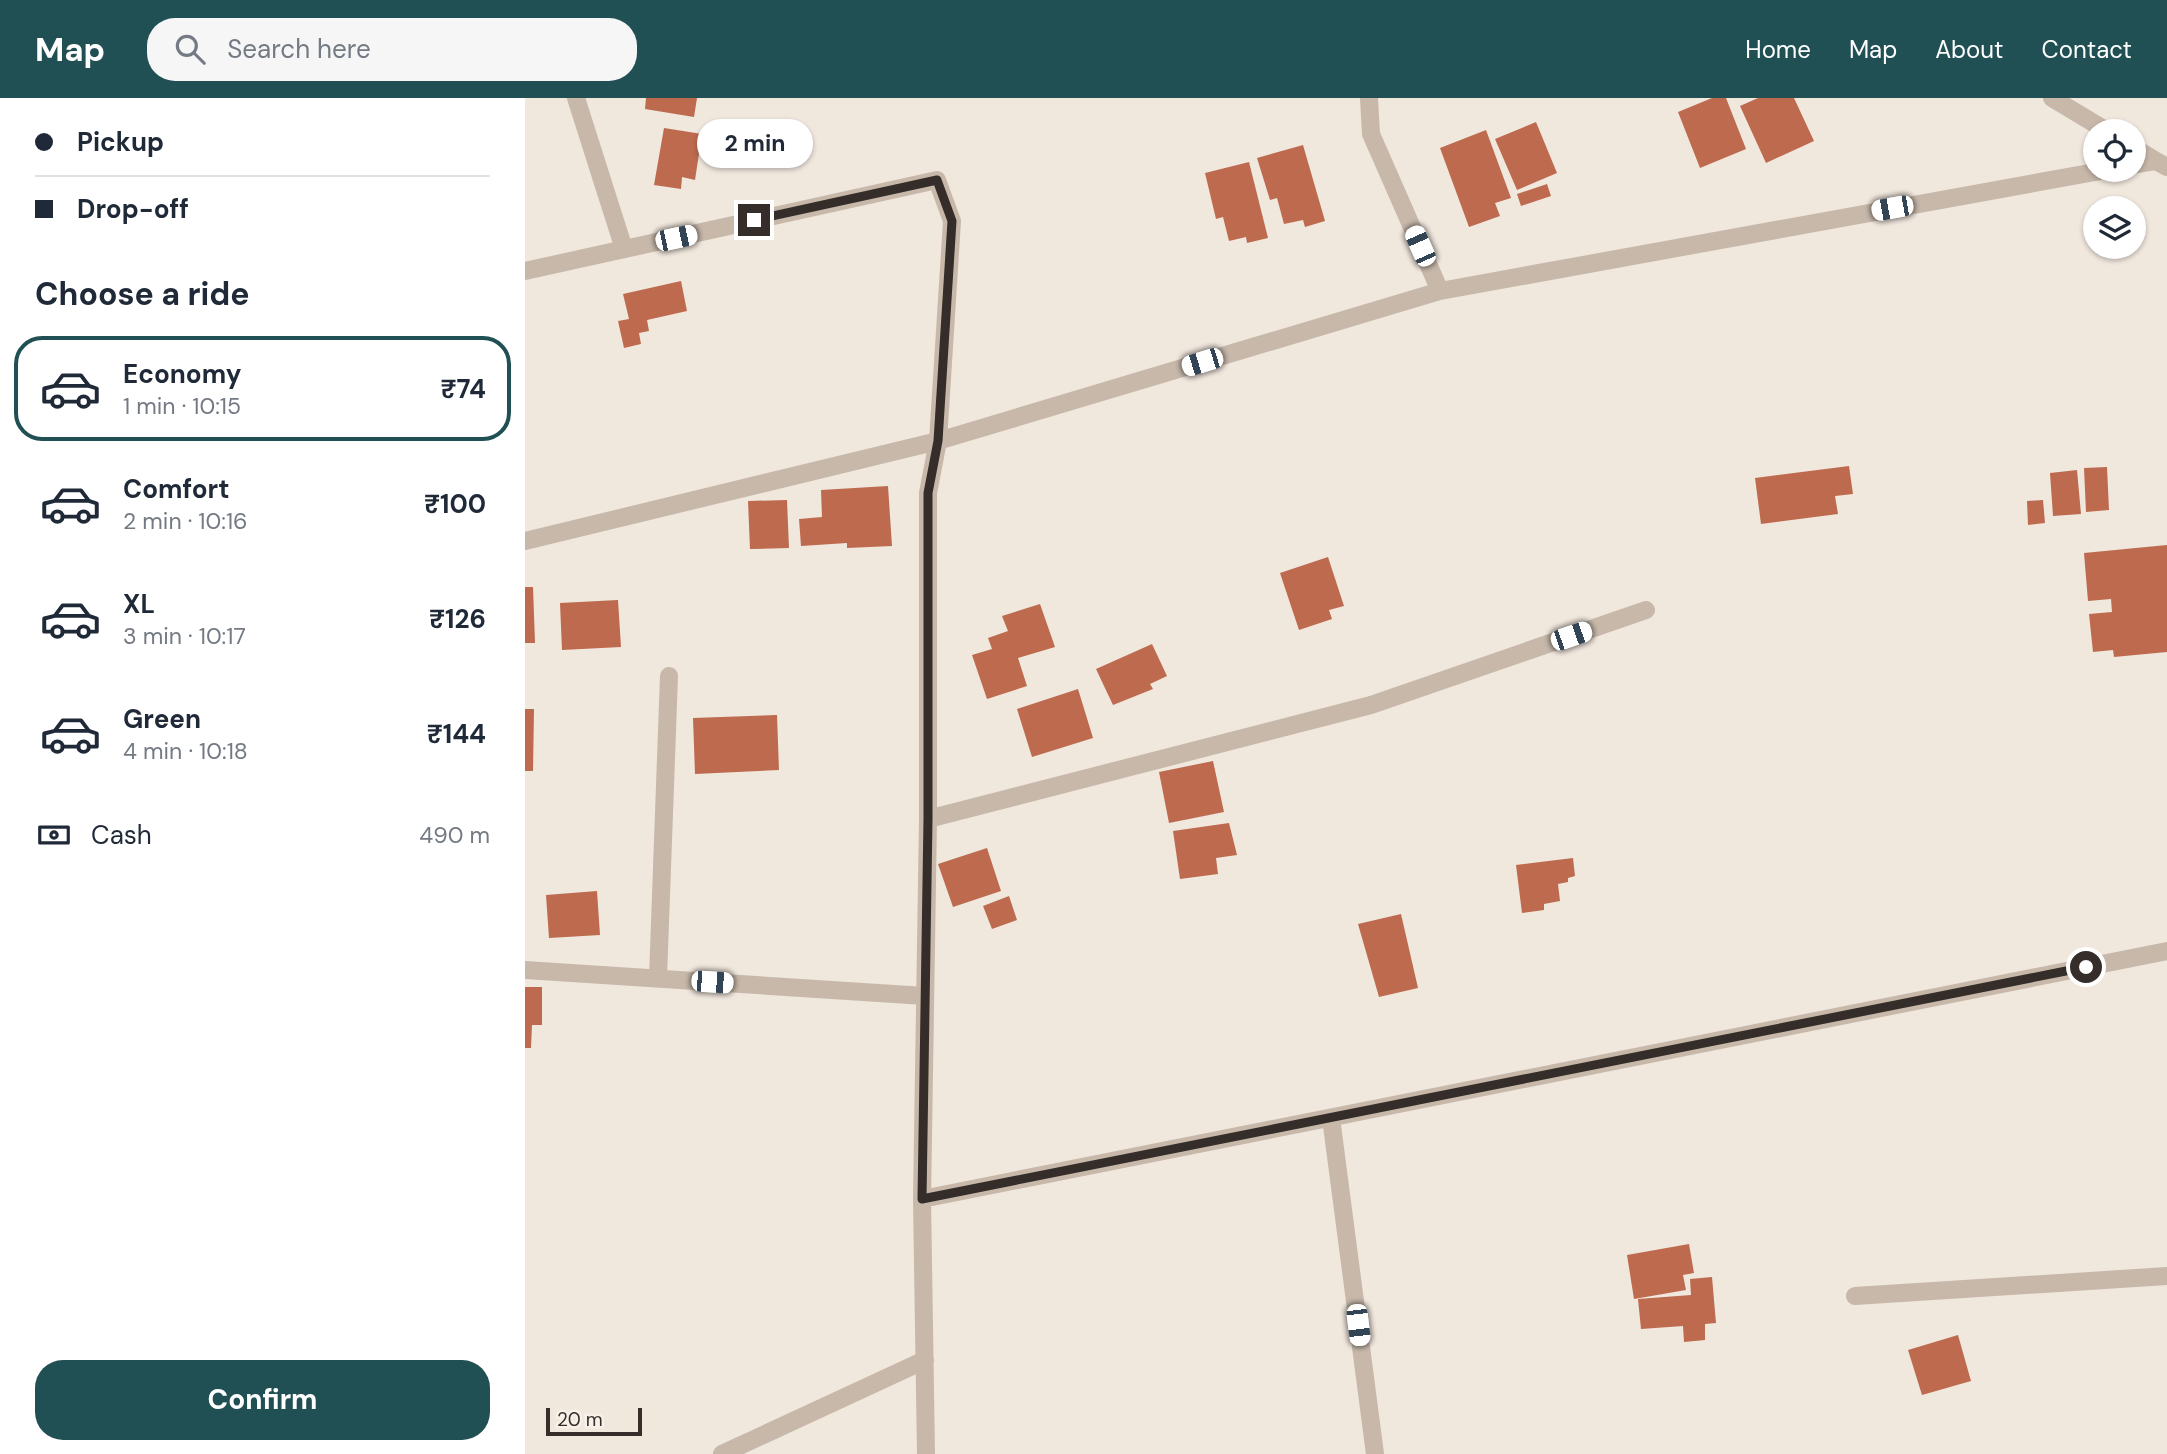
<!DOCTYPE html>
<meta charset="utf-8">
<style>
:root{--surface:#fff;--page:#f6f6f7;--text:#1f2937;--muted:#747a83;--line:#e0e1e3;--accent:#215054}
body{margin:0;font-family:"DM Sans",sans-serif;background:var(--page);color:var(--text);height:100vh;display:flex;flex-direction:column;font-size:26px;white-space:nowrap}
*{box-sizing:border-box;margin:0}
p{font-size:23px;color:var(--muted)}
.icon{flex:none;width:38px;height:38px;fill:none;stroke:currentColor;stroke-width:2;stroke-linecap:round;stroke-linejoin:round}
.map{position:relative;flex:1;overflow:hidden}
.details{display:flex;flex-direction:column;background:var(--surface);width:525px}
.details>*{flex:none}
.top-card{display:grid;align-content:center;height:154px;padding:0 35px;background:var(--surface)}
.tools{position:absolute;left:1558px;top:21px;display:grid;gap:14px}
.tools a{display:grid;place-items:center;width:63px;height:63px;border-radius:50%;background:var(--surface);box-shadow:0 2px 5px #0004;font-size:35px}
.scale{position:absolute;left:21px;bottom:18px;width:96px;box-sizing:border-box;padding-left:7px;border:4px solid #352d29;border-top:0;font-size:19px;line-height:24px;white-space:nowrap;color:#352d29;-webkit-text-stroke:5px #f8f1e9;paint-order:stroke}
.end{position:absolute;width:32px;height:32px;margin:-16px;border:9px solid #352d29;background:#fff;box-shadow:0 0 0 4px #fff}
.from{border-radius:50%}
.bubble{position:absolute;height:49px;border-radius:24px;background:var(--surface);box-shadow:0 2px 5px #0004;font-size:23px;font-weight:700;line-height:49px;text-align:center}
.car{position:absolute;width:21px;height:42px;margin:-21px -10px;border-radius:9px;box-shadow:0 0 5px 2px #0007;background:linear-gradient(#fff 24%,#345 0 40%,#fff 0 76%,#345 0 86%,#fff 0)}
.top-card b{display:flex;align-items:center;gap:24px;height:66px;font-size:26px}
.top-card b+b{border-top:2px solid var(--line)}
.top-card i{width:18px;height:18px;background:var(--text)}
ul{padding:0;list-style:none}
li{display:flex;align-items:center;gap:21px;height:105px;margin:0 14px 10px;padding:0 21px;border:4px solid transparent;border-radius:28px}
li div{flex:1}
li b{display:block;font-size:26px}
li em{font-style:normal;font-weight:700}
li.on{border-color:var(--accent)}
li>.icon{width:63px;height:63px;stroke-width:1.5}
h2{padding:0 35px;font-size:32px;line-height:84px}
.pay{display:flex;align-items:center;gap:18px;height:77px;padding:0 35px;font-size:26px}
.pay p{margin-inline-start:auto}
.cta{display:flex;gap:14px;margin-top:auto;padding:14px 35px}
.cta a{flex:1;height:80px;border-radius:28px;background:var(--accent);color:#fff;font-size:28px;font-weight:700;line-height:80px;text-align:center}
header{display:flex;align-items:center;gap:42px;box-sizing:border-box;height:98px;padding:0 35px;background:var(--accent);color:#fff}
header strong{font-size:33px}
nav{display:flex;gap:38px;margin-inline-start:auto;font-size:24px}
.search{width:490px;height:63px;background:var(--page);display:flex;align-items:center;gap:18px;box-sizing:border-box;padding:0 24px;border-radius:28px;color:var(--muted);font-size:26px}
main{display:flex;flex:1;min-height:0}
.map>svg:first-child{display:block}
.building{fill:#bd6a4f}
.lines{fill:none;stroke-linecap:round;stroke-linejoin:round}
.minor{stroke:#c7b8aa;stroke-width:18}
.route{stroke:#352d29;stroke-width:9}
</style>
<header>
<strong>Map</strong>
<div class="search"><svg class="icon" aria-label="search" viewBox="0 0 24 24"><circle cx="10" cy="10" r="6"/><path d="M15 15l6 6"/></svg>Search here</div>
<nav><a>Home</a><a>Map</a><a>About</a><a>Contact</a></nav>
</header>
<main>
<section class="details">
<div class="top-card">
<b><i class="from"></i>Pickup</b>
<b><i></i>Drop-off</b>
</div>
<h2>Choose a ride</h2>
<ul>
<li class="on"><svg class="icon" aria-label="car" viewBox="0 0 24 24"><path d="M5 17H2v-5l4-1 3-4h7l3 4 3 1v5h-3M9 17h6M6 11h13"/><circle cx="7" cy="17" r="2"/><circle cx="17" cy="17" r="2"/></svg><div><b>Economy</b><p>1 min · 10:15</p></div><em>₹74</em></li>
<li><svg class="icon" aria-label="car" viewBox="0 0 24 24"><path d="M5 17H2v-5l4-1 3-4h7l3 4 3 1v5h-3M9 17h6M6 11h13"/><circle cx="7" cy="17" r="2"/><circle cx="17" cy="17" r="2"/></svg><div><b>Comfort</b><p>2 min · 10:16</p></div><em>₹100</em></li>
<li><svg class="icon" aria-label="car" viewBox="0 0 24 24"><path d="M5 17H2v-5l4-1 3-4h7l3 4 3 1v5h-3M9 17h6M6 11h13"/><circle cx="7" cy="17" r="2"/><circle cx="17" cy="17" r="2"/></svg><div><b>XL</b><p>3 min · 10:17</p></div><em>₹126</em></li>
<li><svg class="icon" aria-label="car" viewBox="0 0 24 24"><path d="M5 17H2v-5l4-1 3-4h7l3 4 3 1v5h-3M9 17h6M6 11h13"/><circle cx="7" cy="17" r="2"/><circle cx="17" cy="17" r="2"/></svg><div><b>Green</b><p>4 min · 10:18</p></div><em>₹144</em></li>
</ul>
<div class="pay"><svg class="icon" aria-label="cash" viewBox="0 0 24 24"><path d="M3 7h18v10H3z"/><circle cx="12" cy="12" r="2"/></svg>Cash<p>490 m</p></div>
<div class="cta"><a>Confirm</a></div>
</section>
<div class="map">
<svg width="1642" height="1356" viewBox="0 0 1642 1356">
<rect width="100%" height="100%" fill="#f0e7dd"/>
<path class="building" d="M 121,0 L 172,0 L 169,19 L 120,11 Z
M 1187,0 L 1201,0 L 1221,51 L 1175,70 L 1153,14 Z
M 1233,0 L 1269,0 L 1289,43 L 1241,65 L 1215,8 Z
M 1011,24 L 1032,75 L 992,92 L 970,41 Z
M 139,30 L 177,36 L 170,82 L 157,79 L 156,91 L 129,87 Z
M 961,32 L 986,100 L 970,105 L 975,118 L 944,129 L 915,50 Z
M 778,47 L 800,123 L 780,129 L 778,122 L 759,126 L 752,100 L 745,102 L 732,60 Z
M 724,64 L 743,140 L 722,145 L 721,139 L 704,143 L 698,119 L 691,121 L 680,75 Z
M 1022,86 L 1026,98 L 996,108 L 992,96 Z
M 156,183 L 162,213 L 122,222 L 124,233 L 114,235 L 116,246 L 99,250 L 93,223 L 104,221 L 98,196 Z
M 1324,368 L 1328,396 L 1310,398 L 1313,416 L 1236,426 L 1230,380 Z
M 1582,369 L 1584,412 L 1561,414 L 1559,370 Z
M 1552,372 L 1556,416 L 1528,418 L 1525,375 Z
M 363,388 L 367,448 L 322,450 L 322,445 L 276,448 L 274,421 L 297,419 L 296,392 Z
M 262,402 L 264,450 L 225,451 L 223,403 Z
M 1518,402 L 1520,425 L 1503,427 L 1502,403 Z
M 1642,447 L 1642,554 L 1589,559 L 1588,552 L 1568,554 L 1564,516 L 1587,514 L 1586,501 L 1563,503 L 1559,455 Z
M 803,459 L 819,508 L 804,512 L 807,521 L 774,532 L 755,475 Z
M 0,489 L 8,489 L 10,545 L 0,545 Z
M 93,502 L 96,549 L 37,552 L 35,505 Z
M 515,506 L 530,549 L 493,560 L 502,588 L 462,601 L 447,557 L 467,551 L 463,540 L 483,533 L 477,518 Z
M 627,546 L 642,578 L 625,586 L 628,591 L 588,607 L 571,571 Z
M 553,591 L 568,640 L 507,659 L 492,611 Z
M 0,611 L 9,611 L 8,673 L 0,673 Z
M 252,617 L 254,672 L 170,676 L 168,620 Z
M 688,663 L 699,714 L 644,725 L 634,674 Z
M 704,725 L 712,757 L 691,760 L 693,776 L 655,781 L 648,733 Z
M 462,750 L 476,793 L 428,809 L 413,766 Z
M 1048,760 L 1050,778 L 1043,780 L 1043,784 L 1033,786 L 1035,803 L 1019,806 L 1019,812 L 997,815 L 991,767 Z
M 72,793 L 75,837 L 24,840 L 21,797 Z
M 484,798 L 492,822 L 467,831 L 458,808 Z
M 876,816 L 893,890 L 854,899 L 833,826 Z
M 0,889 L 17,889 L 17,927 L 7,927 L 6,950 L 0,950 Z
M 1164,1146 L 1169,1175 L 1158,1177 L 1161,1192 L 1109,1201 L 1102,1157 Z
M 1187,1179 L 1191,1225 L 1180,1226 L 1180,1242 L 1159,1244 L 1158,1228 L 1116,1231 L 1113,1201 L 1166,1197 L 1165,1181 Z
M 1433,1237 L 1446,1283 L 1397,1297 L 1383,1252 Z"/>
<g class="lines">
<path class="minor" d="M 51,0 L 99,151
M 844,0 L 846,36 L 915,193
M 1527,0 L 1582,33
M 1608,49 L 1631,63
M 1608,67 L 1631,63 L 1642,69
M 0,173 L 412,82 L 427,123 L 413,343 L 403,395 L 403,721 L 397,1101 L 401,1356
M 0,443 L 413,343 L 915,193 L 1581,72
M 403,721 L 846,607 L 1121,512
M 0,872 L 400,898
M 133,880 L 144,578
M 806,1020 L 850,1356
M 397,1101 L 1642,853
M 1330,1198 L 1642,1178
M 197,1356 L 400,1262"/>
</g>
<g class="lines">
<path class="route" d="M 229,122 L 412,82 L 427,123 L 413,343 L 403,395 L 403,721 L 397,1101 L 1561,869"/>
</g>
</svg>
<div class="tools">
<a><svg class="icon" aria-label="locate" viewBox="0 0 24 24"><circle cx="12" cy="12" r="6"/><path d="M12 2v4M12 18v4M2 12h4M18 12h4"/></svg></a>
<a><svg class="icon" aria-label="layers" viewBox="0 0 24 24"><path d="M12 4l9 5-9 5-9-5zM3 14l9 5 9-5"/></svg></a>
</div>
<div class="scale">20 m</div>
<i class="end from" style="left:1561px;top:869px"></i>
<i class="end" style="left:229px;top:122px"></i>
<div class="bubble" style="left:172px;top:21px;width:116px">2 min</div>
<i class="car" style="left:1367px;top:110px;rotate:260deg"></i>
<i class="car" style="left:151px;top:140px;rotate:78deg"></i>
<i class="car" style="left:895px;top:148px;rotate:336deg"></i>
<i class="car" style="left:677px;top:264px;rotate:253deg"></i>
<i class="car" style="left:1046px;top:538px;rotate:71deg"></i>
<i class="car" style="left:187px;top:884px;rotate:94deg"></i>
<i class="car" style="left:833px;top:1227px;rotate:173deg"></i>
</div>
</main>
